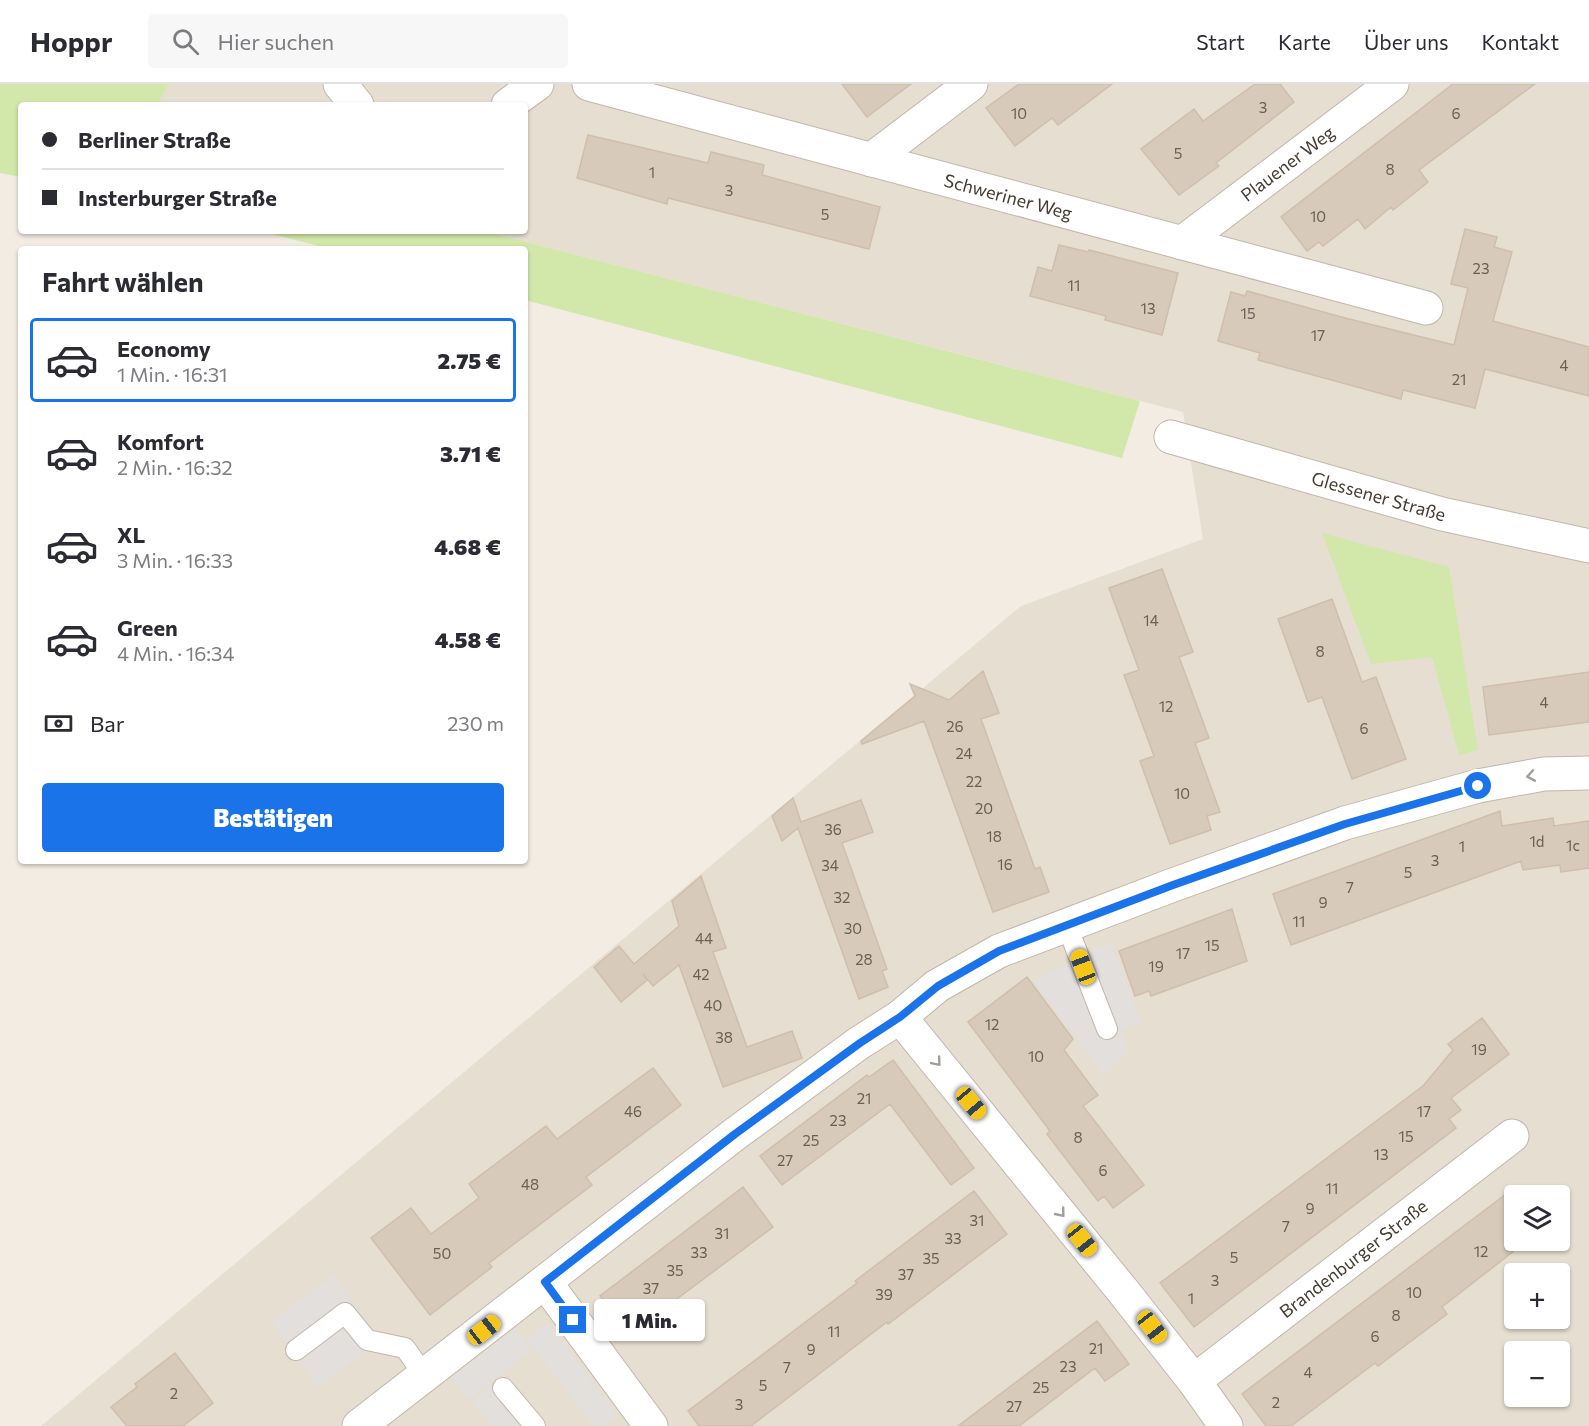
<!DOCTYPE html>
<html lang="de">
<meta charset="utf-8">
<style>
:root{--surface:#fff;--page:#f7f7f7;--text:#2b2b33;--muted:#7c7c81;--line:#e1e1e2;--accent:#1a73e8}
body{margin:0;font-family:Commissioner,sans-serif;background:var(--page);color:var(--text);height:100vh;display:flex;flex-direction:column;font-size:22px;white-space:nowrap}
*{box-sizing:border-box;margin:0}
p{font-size:20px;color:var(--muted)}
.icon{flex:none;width:33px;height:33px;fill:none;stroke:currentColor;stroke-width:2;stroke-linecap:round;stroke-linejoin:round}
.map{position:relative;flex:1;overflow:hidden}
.panel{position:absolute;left:18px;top:162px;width:510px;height:618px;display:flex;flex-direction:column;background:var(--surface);border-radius:6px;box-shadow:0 2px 4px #0004}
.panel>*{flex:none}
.banner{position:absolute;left:18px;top:18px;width:510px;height:132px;border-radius:6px;box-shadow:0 2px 4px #0004;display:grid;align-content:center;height:132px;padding:0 24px;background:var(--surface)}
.fabs{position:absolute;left:1504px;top:1101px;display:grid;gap:12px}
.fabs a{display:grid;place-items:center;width:66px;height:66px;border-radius:6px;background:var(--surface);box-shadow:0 2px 4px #0004;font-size:30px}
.end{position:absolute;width:27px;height:27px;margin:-14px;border:8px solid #1a73e8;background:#fff;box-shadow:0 0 0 3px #fff}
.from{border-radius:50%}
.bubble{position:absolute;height:42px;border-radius:6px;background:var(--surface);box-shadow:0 2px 4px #0004;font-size:20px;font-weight:800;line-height:42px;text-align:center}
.car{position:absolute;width:18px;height:36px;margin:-18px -9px;border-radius:8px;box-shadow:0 0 4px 2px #0007;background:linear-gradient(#f5c518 24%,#345 0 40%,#f5c518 0 76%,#345 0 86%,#f5c518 0)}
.banner b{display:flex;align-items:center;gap:21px;height:57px;font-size:22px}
.banner b+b{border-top:2px solid var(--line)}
.banner i{width:15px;height:15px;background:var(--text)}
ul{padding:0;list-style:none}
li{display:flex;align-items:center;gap:18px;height:84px;margin:0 12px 9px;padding:0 12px;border:3px solid transparent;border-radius:6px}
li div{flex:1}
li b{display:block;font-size:22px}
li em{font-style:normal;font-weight:800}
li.active{border-color:var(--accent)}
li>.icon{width:54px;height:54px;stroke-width:1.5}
h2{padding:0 24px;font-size:27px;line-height:72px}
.pay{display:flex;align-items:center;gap:15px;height:66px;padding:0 24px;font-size:22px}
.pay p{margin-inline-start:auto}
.primary-button{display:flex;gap:12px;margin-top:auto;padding:12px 24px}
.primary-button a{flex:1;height:69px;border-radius:6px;background:var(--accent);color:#fff;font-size:24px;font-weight:800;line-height:69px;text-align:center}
header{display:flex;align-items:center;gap:36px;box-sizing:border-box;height:84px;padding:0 30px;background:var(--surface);border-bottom:2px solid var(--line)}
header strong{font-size:28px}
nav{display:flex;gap:33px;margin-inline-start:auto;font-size:21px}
.search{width:420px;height:54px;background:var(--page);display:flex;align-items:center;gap:15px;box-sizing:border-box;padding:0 21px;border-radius:6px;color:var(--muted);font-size:22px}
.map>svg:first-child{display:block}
.residential{fill:#e6ded1;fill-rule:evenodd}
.green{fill:#d1e8aa}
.parking{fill:#e2dfdc}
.building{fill:#d7cabb;stroke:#cfbeac;stroke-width:1.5}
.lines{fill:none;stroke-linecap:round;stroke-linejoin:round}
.service-casing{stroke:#c1b6a9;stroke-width:22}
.minor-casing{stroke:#c1b6a9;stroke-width:35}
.service{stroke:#fff;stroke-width:20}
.minor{stroke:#fff;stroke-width:33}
.oneway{stroke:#a29e99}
.route{stroke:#1a73e8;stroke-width:8}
.labels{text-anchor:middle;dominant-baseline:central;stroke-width:6;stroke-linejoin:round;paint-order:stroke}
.number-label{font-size:15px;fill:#696055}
.street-label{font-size:18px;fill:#443c33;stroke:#fff}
</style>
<header>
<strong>Hoppr</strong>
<div class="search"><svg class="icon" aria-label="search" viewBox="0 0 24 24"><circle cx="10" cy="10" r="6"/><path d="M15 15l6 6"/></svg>Hier suchen</div>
<nav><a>Start</a><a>Karte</a><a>Über uns</a><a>Kontakt</a></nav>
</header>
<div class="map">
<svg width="1589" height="1342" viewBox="0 0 1589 1342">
<rect width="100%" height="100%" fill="#f2ece3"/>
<path class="residential" d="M 169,0 L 1589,0 L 1589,1342 L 41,1342 L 1021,522 L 1203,455 L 1183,328 L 484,147 L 525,147 L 525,21 L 157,21 ZM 1515,1112 L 1560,1112 L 1560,1156 L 1515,1156 ZM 1515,1190 L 1560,1190 L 1560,1234 L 1515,1234 ZM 1515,1268 L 1560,1268 L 1560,1312 L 1515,1312 Z"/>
<path class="green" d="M 0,0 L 169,0 L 157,21 L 21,21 L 21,93 L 0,89 Z
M 261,147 L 484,147 L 1140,317 L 1122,374 L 525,216 L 525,165 L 330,165 Z
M 1322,449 L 1449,483 L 1478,666 L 1459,671 L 1432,573 L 1371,580 Z"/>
<path class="parking" d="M 1111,858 L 1142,939 L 1121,945 L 1128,970 L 1103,990 L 1033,897 L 1091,866 Z
M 333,1191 L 381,1256 L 318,1303 L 271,1237 Z
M 548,1239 L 618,1332 L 604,1342 L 594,1342 L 527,1255 Z
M 514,1245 L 531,1267 L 469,1316 L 452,1293 Z
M 491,1303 L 522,1342 L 491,1342 L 472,1318 Z"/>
<path class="building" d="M 842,0 L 911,0 L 867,33 Z
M 1019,0 L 1112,0 L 1058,41 L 1052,34 L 1015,62 L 986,24 Z
M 1255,0 L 1280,0 L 1294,18 L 1216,79 L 1219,82 L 1179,111 L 1141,65 L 1194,25 L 1203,37 Z
M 1453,0 L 1535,0 L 1419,86 L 1428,98 L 1393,126 L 1391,123 L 1365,145 L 1358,135 L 1323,162 L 1319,158 L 1307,167 L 1281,133 Z
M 588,51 L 708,79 L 711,68 L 764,81 L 762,91 L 880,123 L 869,165 L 668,114 L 667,120 L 577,94 Z
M 1465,145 L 1497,153 L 1494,163 L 1512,168 L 1493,237 L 1589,263 L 1589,312 L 1485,285 L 1475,324 L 1403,306 L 1401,315 L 1258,276 L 1260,269 L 1218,257 L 1231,208 L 1245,212 L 1247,207 L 1345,234 L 1454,261 L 1468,204 L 1451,200 Z
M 1059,161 L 1088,168 L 1089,166 L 1178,189 L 1162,251 L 1105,236 L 1106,232 L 1030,212 L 1038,183 L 1052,187 Z
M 1162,485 L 1193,568 L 1179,573 L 1209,654 L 1195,659 L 1220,728 L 1207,732 L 1211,746 L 1170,760 L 1140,677 L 1154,672 L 1124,591 L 1139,586 L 1109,504 Z
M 1332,515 L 1362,598 L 1376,593 L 1406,675 L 1352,695 L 1322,613 L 1308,618 L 1278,535 Z
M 983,587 L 999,629 L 981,635 L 1035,785 L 1040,783 L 1049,808 L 993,828 L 924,637 L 862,660 L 861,657 L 915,612 L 910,600 L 949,616 Z
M 1589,588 L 1589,638 L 1489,651 L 1483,603 Z
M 793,714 L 801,738 L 861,716 L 873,748 L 842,759 L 887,885 L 882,887 L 888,903 L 859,915 L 798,744 L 782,757 L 772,732 Z
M 1500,727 L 1502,742 L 1553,734 L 1554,742 L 1589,737 L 1589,784 L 1561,788 L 1560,781 L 1523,786 L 1521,777 L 1291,861 L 1273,810 Z
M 701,792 L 726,864 L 713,868 L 747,963 L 792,947 L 802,974 L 723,1003 L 679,881 L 653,902 L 643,890 L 647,896 L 621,918 L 594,883 L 619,862 L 634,880 L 679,842 L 672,817 Z
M 1232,825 L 1247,877 L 1151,912 L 1149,907 L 1135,912 L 1119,867 Z
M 1027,893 L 1073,955 L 1064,966 L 1098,1011 L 1083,1022 L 1144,1101 L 1113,1124 L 1104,1112 L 1098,1117 L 1047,1050 L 1050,1047 L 968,938 Z
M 1482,934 L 1509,970 L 1451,1014 L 1461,1026 L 1449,1035 L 1456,1044 L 1194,1243 L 1160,1199 L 1423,1002 L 1453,966 L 1448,960 Z
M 893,976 L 974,1084 L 951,1101 L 890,1020 L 782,1101 L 760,1072 L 867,991 L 869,993 Z
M 653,984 L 681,1021 L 586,1093 L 592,1101 L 489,1179 L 492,1183 L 430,1231 L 371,1154 L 411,1124 L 431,1150 L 479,1114 L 469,1100 L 546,1042 L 557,1055 Z
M 743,1103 L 773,1143 L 630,1250 L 600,1212 Z
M 1514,1104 L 1520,1112 L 1515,1112 L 1515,1156 L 1528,1156 L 1442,1223 L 1447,1230 L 1378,1282 L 1375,1279 L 1291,1342 L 1266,1342 L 1242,1310 Z
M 974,1107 L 1007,1150 L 888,1240 L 887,1238 L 751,1342 L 699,1342 L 688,1327 L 857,1199 L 855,1197 Z
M 1097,1237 L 1129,1280 L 1105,1297 L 1095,1284 L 1019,1342 L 958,1342 Z
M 175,1269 L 213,1319 L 183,1342 L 127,1342 L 111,1323 L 137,1303 L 135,1300 Z"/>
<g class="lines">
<defs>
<path id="service" d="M 1067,842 L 1107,945
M 296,1266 L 345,1229 L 367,1256 L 405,1264 L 424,1291
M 503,1304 L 535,1342"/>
<g id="minor">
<path d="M 340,0 L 357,21"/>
<path id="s1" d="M 589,0 L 1426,224"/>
<path d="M 508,21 L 537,0"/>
<path d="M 871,76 L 971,0"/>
<path id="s2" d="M 1182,159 L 1392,0"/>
<path id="s3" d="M 1171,353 L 1442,430 L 1589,462"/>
<path d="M 900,933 L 1123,1207 L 1194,1297 L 1226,1342"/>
<path d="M 545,1198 L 651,1342"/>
<path id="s4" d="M 1194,1297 L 1512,1052"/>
<path d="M 359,1342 L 735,1050 L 859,959 L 900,933 L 937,902 L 999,867 L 1173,801 L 1345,739 L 1478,702 L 1544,690 L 1589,689"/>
</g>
</defs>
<use href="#service" class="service-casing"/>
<use href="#minor" class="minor-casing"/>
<use href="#service" class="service"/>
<use href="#minor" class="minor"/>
</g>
<defs><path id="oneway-chevron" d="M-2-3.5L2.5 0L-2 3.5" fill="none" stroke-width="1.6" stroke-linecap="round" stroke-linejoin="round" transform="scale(1.5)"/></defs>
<g class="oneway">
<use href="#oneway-chevron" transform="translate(1531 692) rotate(170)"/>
<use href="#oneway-chevron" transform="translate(937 978) rotate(50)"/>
<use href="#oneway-chevron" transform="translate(1061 1129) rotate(51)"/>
</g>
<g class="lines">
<path class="route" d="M 573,1236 L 545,1198 L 735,1050 L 860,959 L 900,933 L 938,902 L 999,867 L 1173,801 L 1345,740 L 1478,702"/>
</g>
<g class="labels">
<g class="number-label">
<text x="1263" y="23">3</text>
<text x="1019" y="29">10</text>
<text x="1456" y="29">6</text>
<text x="1178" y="69">5</text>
<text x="1390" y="85">8</text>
<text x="652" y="88">1</text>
<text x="729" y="106">3</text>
<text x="825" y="130">5</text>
<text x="1318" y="132">10</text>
<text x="1481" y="184">23</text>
<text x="1074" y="201">11</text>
<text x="1148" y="224">13</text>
<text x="1248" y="229">15</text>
<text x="1318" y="251">17</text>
<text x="1564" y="281">4</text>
<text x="1459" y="295">21</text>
<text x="1151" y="536">14</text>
<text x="1320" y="567">8</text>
<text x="1544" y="618">4</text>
<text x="1166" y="622">12</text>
<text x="955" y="642">26</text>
<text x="1364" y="644">6</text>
<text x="964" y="669">24</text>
<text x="974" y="697">22</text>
<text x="1182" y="709">10</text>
<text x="984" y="724">20</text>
<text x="833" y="745">36</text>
<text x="994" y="752">18</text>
<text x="1537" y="757">1d</text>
<text x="1573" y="761">1c</text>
<text x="1462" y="762">1</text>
<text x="1435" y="776">3</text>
<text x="1005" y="780">16</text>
<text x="830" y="781">34</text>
<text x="1408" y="788">5</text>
<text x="1350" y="803">7</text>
<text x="842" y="813">32</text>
<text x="1323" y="818">9</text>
<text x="1299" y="837">11</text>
<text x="853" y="844">30</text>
<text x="704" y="854">44</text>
<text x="1212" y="861">15</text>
<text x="1183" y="869">17</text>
<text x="864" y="875">28</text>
<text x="1156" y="882">19</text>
<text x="701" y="890">42</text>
<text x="713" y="921">40</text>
<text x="992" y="940">12</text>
<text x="724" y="953">38</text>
<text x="1479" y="965">19</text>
<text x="1036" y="972">10</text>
<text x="864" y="1014">21</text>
<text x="633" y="1027">46</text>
<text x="1424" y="1027">17</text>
<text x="838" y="1036">23</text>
<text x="1406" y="1052">15</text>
<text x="1078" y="1053">8</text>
<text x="811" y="1056">25</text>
<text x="1381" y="1070">13</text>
<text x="785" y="1076">27</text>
<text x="1103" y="1086">6</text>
<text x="530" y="1100">48</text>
<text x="1332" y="1104">11</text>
<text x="1310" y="1124">9</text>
<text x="977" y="1136">31</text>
<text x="1286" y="1142">7</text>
<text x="722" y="1149">31</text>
<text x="953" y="1154">33</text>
<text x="1481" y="1167">12</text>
<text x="699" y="1168">33</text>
<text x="442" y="1169">50</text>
<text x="1234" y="1173">5</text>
<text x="931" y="1174">35</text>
<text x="675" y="1186">35</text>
<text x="906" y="1190">37</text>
<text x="1215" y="1196">3</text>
<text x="651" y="1204">37</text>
<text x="1414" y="1208">10</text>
<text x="884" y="1210">39</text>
<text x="1191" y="1214">1</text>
<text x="1396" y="1231">8</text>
<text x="834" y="1247">11</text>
<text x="1375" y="1252">6</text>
<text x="1096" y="1264">21</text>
<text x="811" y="1265">9</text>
<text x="1068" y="1282">23</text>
<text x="787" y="1283">7</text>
<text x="1308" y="1288">4</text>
<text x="763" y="1301">5</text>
<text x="1041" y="1303">25</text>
<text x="174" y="1309">2</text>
<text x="1276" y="1318">2</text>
<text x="739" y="1320">3</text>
<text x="1014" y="1322">27</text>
</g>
<g class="street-label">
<text stroke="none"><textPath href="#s2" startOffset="132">Plauener Weg</textPath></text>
<text stroke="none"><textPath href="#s1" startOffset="434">Schweriner Weg</textPath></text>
<text stroke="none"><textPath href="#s3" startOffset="216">Glessener Straße</textPath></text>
<text stroke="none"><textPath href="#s4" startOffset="201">Brandenburger Straße</textPath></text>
</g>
</g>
</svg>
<div class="fabs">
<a><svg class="icon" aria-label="layers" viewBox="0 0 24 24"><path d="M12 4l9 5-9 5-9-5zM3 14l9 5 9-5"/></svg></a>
<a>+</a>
<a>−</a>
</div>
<i class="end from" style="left:1478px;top:702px"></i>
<i class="end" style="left:573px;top:1236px"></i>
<div class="bubble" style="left:594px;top:1215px;width:111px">1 Min.</div>
<i class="car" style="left:1083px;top:883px;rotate:339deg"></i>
<i class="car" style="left:971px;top:1019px;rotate:140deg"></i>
<i class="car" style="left:1082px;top:1156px;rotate:141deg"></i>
<i class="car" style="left:1152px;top:1243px;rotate:142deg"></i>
<i class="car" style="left:484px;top:1246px;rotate:52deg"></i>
<div class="banner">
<b><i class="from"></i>Berliner Straße</b>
<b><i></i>Insterburger Straße</b>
</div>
<section class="panel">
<h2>Fahrt wählen</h2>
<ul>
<li class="active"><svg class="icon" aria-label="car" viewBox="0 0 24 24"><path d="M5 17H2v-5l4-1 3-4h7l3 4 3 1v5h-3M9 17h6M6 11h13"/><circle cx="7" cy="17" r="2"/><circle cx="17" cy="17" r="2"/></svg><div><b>Economy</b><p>1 Min. · 16:31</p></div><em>2.75 €</em></li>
<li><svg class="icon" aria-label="car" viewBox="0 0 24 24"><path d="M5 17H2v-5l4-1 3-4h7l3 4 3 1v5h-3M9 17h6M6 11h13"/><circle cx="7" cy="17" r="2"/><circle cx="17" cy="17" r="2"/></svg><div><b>Komfort</b><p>2 Min. · 16:32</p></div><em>3.71 €</em></li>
<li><svg class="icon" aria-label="car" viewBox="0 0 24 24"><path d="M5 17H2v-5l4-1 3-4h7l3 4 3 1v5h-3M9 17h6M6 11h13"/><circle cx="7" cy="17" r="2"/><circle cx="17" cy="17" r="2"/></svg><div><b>XL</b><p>3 Min. · 16:33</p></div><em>4.68 €</em></li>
<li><svg class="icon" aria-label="car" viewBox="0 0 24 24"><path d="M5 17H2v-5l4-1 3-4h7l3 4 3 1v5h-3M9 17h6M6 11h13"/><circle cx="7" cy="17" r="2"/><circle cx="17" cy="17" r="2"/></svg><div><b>Green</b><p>4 Min. · 16:34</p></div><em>4.58 €</em></li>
</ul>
<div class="pay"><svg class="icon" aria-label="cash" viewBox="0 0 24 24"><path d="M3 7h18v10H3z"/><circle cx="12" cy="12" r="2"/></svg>Bar<p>230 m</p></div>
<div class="primary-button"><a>Bestätigen</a></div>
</section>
</div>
